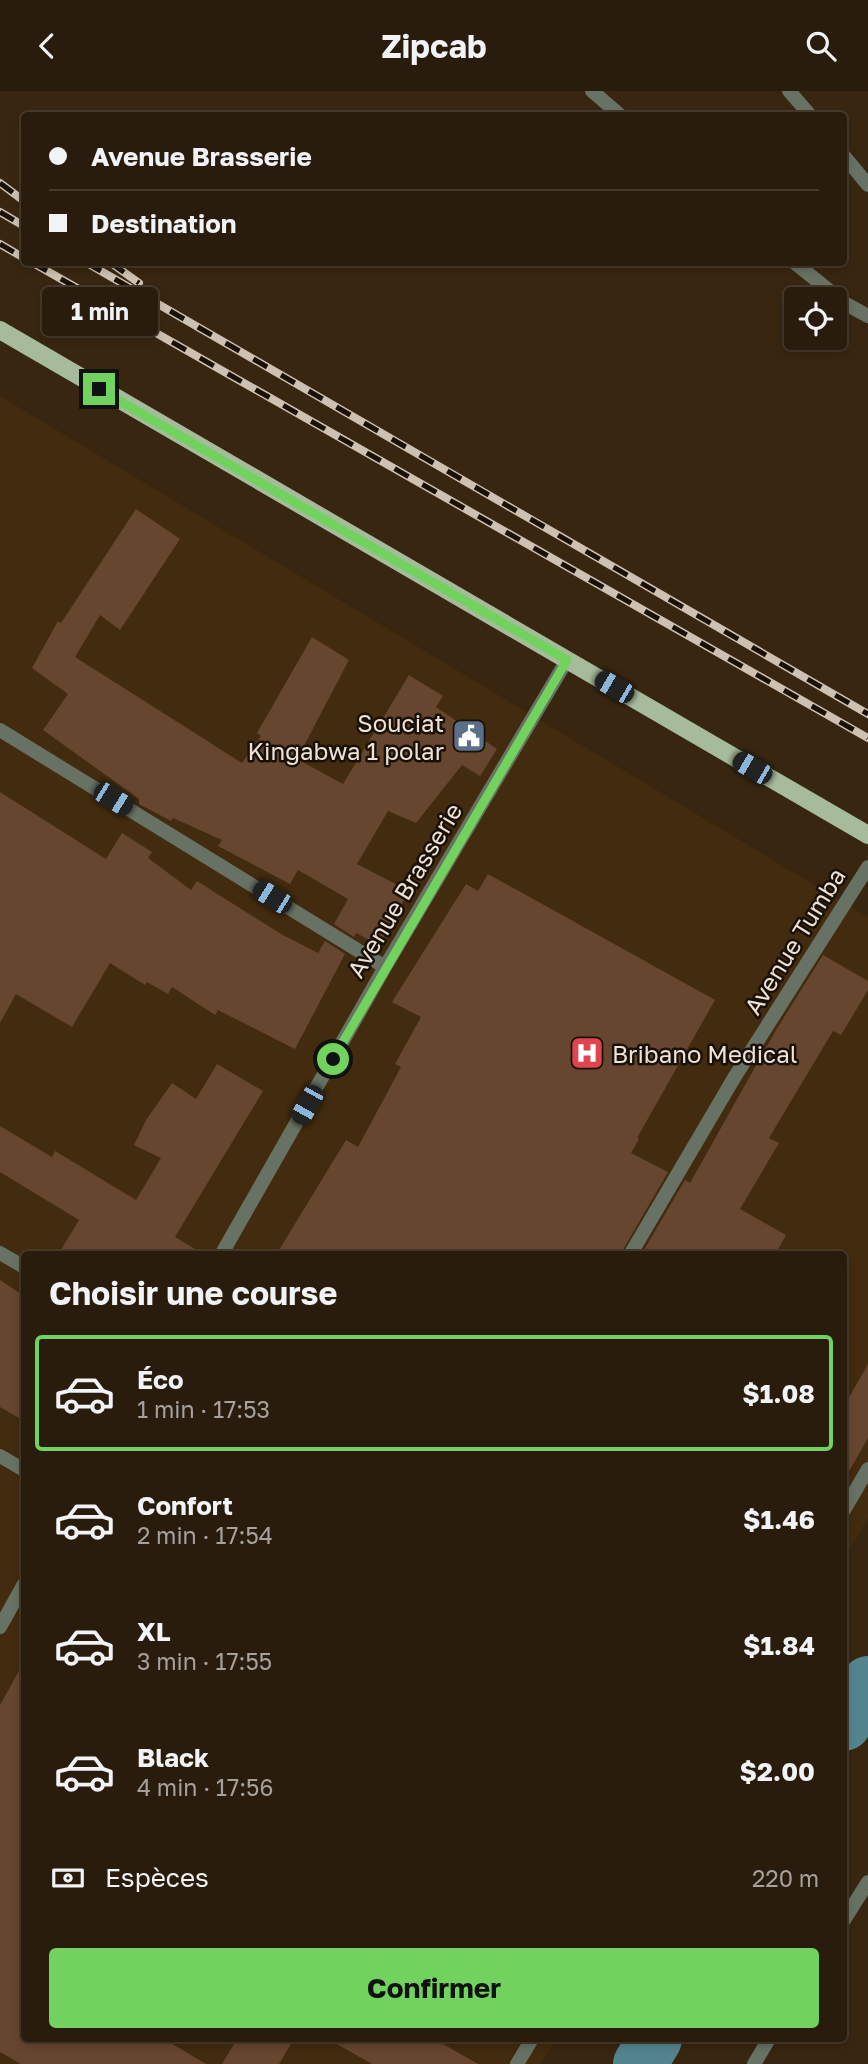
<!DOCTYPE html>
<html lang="fr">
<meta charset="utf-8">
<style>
:root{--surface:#2a1c0c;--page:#36291a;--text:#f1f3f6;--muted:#a5a19d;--line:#463a2d;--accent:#71d25e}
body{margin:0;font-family:"Golos Text",sans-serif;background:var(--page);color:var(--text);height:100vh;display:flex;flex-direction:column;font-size:26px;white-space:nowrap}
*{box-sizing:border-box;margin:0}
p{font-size:23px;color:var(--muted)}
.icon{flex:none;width:38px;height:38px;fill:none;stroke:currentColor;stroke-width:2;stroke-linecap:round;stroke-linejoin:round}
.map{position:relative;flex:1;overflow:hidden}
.side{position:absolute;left:21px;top:1160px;width:826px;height:791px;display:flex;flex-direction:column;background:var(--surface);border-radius:7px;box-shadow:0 4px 10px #0003,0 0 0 2px var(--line)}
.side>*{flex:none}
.top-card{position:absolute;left:21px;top:21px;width:826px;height:154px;border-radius:7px;box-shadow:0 4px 10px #0003,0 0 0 2px var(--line);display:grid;align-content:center;height:154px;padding:0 28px;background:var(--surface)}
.tools{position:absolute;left:784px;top:196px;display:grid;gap:14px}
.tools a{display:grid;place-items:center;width:63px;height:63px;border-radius:7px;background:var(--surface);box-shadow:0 4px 10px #0003,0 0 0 2px var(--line);font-size:35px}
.end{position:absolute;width:32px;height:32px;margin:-16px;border:9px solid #71d25e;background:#111;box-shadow:0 0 0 4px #111}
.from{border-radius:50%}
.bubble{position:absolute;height:49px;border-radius:7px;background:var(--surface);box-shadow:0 4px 10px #0003,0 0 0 2px var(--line);font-size:23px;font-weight:700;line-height:49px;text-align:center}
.car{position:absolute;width:21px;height:42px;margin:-21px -10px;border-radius:9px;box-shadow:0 0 5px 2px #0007;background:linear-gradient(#222 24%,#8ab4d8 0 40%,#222 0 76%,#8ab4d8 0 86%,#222 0)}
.top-card b{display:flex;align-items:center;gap:24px;height:66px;font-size:26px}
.top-card b+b{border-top:2px solid var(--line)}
.top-card i{width:18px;height:18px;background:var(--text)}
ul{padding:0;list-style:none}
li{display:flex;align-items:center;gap:21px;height:116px;margin:0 14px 10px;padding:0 14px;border:4px solid transparent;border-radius:7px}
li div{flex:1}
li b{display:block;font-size:26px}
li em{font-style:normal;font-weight:700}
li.on{border-color:var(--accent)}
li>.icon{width:63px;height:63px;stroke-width:1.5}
h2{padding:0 28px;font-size:32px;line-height:84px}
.pay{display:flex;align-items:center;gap:18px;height:77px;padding:0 28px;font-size:26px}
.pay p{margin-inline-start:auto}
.primary-button{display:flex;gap:14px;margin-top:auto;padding:14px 28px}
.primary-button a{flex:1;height:80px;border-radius:7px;background:var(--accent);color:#111;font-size:28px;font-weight:700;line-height:80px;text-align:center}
header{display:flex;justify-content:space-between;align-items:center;height:91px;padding:0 28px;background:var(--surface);font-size:32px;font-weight:700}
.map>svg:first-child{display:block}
.built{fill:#422b0e}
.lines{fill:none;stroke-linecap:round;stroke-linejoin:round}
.river{stroke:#53858f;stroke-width:54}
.building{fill:#674630}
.service{stroke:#687264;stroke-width:14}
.minor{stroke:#687264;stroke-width:14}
.primary{stroke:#a6ba9c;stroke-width:18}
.rail-casing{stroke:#cec1b2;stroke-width:8}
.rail{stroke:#191108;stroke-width:5;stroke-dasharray:16;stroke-linecap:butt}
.route{stroke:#71d25e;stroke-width:9}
.labels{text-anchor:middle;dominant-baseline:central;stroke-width:5;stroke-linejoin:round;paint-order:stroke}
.poi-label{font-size:24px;fill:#eee2d5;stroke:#191108;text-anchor:end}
.street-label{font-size:24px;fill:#eee2d5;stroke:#191108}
</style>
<header><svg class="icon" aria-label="back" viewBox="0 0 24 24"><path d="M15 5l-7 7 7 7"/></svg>Zipcab<svg class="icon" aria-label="search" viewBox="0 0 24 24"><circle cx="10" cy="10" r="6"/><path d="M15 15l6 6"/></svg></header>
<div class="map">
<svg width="868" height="1973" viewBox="0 0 868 1973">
<rect width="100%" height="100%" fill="#382610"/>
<path class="built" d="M 0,305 L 868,826 L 868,1427 L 844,1468 L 844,1164 L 24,1164 L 24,1948 L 556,1948 L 541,1973 L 0,1973 Z"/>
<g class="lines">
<path class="river" d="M 844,1633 L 868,1592
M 640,1973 L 655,1948"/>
</g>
<path class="building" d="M 136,418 L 180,448 L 120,539 L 100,524 L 75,566 L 242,672 L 261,645 L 257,642 L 312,546 L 349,569 L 297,668 L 343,693 L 409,584 L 443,605 L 436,616 L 497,658 L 480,685 L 462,674 L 416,732 L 388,720 L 357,773 L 409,800 L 379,854 L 356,842 L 354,846 L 334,833 L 348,808 L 298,779 L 290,793 L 218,755 L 222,749 L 173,727 L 171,730 L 139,713 L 139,708 L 43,639 L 68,603 L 32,577 L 58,530 L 61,532 Z
M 0,701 L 106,768 L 122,742 L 152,761 L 148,767 L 191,799 L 197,790 L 281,843 L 318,862 L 325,850 L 345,863 L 295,958 L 218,919 L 215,924 L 172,896 L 168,903 L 147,891 L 145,894 L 110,872 L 72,936 L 16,903 L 0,932 Z
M 488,783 L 715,909 L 637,1047 L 639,1048 L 631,1062 L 668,1081 L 620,1164 L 276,1164 L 346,1049 L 358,1056 L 401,976 L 395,973 L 421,926 L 392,911 L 466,793 L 478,800 Z
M 823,864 L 868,890 L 868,899 L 841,944 L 833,940 L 769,1047 L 779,1052 L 740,1118 L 786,1144 L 775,1164 L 641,1164 L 685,1089 L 690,1092 L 776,939 Z
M 217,973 L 263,1000 L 175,1146 L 205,1164 L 58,1164 L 79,1129 L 0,1081 L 0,1035 L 52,1066 L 55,1060 L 136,1109 L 161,1067 L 134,1054 L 146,1029 L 172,992 L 196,1008 Z
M 0,1189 L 24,1205 L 24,1330 L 0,1316 Z
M 868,1273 L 868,1347 L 844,1389 L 844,1315 Z
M 24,1571 L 24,1948 L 164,1948 L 206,1973 L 21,1973 L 0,1961 L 0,1614 Z
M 237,1948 L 294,1948 L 279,1973 L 222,1973 Z
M 328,1948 L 434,1948 L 478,1973 L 372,1973 Z"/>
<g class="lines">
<path class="service" d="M 630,1164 L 734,987 L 868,776"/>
<path class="minor" d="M 592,0 L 620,24
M 789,0 L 810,24
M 844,65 L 868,94
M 795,172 L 846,213 L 868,225
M 0,639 L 385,876
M 0,1162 L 24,1176
M 221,1164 L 385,876 L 567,569
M 0,1365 L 24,1379
M 844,1419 L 868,1378
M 0,1536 L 24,1493
M 844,1829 L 868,1791
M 517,1973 L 532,1948
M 754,1973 L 769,1948"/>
<path class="primary" d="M 0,239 L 868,744"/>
<defs>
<path id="rail" d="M 0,92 L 24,110
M 0,121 L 24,135
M 0,153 L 24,167
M 33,172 L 868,647
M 87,172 L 868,623
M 111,172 L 139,192"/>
</defs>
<use href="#rail" class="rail-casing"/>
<use href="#rail" class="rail"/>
</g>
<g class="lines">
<path class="route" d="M 99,298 L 567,569 L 333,968"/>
</g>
<defs>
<symbol id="civic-square" viewBox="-11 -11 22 22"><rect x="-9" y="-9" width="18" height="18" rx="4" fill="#5c6f8a" stroke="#191108"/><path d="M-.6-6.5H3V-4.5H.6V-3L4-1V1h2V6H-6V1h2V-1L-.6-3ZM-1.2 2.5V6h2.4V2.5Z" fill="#fff"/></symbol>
<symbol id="hospital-square" viewBox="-11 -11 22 22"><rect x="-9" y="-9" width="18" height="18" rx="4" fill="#e0444e" stroke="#191108"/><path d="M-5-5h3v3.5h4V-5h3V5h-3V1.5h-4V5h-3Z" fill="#fff"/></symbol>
</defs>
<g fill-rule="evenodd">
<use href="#civic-square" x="450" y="626" width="38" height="38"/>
<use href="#hospital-square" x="568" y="943" width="38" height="38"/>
</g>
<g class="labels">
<g class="poi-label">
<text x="444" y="631">Souciat<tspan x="444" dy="28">Kingabwa 1 polar</tspan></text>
<text x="612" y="962" text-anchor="start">Bribano Medical</text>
</g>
<g class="street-label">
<text transform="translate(404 799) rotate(-59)">Avenue Brasserie</text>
<text transform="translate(794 850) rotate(-58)">Avenue Tumba</text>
</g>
</g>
</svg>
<div class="tools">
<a><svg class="icon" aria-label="locate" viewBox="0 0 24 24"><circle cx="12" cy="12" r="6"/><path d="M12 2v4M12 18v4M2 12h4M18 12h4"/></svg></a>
</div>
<i class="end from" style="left:333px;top:968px"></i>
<i class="end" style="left:99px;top:298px"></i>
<div class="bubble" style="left:42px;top:196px;width:116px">1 min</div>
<i class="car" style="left:614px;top:596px;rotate:300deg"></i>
<i class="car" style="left:752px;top:677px;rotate:300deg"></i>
<i class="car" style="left:113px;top:708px;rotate:122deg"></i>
<i class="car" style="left:272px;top:806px;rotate:302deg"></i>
<i class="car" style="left:307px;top:1014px;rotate:209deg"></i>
<div class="top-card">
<b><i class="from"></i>Avenue Brasserie</b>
<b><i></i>Destination</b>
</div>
<section class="side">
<h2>Choisir une course</h2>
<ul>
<li class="on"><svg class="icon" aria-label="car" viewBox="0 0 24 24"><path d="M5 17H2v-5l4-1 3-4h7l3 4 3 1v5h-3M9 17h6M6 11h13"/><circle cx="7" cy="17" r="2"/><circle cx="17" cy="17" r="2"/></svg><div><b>Éco</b><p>1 min · 17:53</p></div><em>$1.08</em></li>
<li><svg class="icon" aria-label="car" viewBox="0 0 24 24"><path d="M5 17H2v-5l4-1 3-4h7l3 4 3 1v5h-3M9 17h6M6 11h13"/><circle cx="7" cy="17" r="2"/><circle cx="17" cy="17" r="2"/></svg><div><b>Confort</b><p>2 min · 17:54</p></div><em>$1.46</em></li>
<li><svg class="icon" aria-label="car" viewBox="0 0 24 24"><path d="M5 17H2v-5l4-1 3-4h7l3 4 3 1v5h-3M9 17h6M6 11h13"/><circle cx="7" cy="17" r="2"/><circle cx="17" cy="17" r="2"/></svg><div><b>XL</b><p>3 min · 17:55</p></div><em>$1.84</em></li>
<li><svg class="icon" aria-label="car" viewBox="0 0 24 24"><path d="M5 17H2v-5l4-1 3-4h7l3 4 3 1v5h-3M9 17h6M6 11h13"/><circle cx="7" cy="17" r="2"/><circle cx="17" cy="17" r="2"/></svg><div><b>Black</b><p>4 min · 17:56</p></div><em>$2.00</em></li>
</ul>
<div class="pay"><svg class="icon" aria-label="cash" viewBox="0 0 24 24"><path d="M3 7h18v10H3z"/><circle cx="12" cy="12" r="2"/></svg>Espèces<p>220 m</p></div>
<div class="primary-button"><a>Confirmer</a></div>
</section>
</div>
